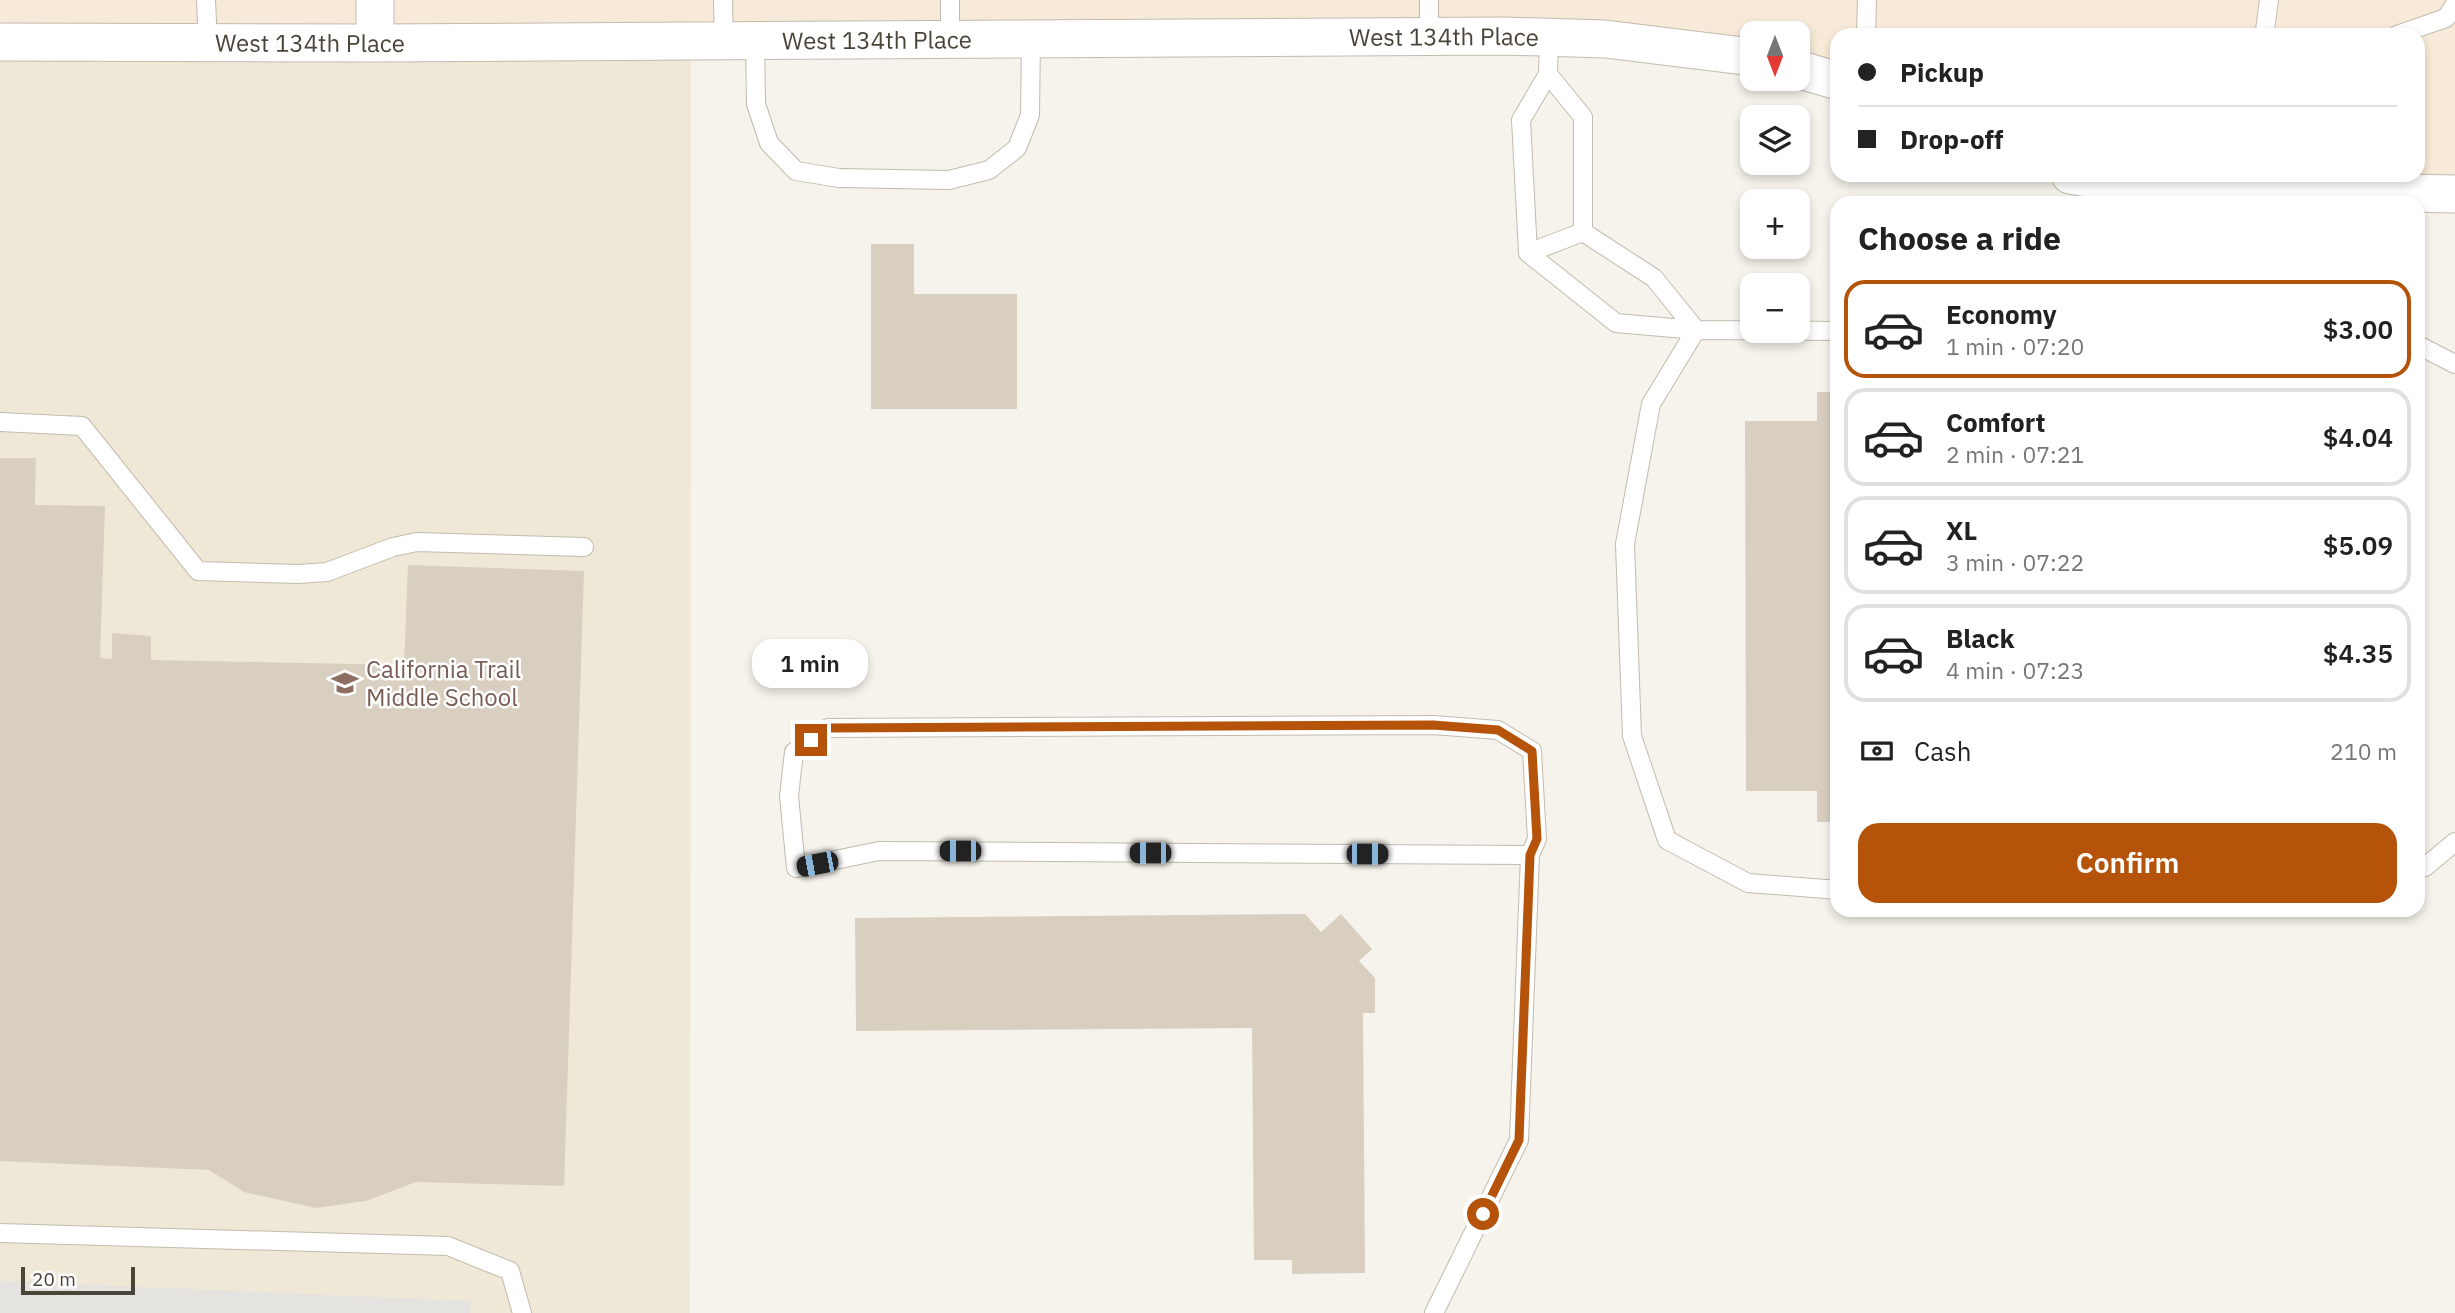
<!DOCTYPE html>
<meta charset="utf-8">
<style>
:root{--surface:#fff;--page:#f2f2f2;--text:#222;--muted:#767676;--line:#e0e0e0;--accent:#b45309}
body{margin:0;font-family:"IBM Plex Sans",sans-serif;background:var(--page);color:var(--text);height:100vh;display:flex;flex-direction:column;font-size:26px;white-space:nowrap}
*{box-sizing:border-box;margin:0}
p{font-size:23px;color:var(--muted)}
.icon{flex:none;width:38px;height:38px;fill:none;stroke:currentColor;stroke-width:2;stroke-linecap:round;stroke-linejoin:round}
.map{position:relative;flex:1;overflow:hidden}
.drawer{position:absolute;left:1830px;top:196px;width:595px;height:721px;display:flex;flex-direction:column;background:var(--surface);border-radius:21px;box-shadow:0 4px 10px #0003}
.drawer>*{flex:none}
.banner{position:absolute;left:1830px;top:28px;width:595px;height:154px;border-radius:21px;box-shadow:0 4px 10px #0003;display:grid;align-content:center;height:154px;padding:0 28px;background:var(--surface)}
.needle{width:46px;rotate:180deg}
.tools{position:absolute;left:1740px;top:21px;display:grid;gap:14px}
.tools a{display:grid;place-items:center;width:70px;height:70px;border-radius:14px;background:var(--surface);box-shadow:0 4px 10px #0003;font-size:35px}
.scale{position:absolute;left:21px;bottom:18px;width:114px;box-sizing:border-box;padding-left:7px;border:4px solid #4b4439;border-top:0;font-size:19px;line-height:24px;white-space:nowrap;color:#4b4439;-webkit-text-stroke:5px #fff;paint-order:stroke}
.end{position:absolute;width:32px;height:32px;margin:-16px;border:9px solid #b45309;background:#fff;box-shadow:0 0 0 4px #fff}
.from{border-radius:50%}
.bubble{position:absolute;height:49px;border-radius:21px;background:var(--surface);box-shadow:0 4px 10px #0003;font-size:23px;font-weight:600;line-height:49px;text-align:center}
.car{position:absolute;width:21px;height:42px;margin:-21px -10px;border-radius:9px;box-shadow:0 0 5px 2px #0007;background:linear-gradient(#222 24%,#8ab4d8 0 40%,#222 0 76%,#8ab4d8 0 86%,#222 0)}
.banner b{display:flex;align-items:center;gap:24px;height:66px;font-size:26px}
.banner b+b{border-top:2px solid var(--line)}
.banner i{width:18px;height:18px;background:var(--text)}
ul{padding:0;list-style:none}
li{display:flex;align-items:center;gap:21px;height:98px;margin:0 14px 10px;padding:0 14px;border:4px solid var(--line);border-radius:21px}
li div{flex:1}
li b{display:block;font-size:26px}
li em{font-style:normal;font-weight:600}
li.on{border-color:var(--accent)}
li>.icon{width:63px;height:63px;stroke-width:1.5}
h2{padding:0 28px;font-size:32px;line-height:84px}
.pay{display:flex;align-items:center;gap:18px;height:77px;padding:0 28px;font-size:26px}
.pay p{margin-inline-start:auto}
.cta{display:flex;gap:14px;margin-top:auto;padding:14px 28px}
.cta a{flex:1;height:80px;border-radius:21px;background:var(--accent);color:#fff;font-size:28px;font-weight:600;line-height:80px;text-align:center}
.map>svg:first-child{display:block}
.commercial{fill:#f7ead8}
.education{fill:#efe8d6}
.parking{fill:#e5e3e0}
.building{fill:#d8cfc1}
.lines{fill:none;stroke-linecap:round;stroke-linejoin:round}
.service-casing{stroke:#c2bbae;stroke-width:20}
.minor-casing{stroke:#c2bbae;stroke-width:39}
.service{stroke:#fff;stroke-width:18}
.minor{stroke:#fff;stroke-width:37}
.route{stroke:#b45309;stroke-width:9}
.labels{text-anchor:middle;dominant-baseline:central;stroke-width:5;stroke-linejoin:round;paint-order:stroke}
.street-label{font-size:24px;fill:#4b4439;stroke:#fff}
.education-label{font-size:24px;fill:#785e54;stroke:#fff;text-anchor:start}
</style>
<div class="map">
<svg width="2455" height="1313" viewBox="0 0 2455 1313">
<rect width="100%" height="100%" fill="#f6f3ec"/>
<path class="commercial" d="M 0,0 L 2455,0 L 2455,194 L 2418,175 L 2418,35 L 1838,35 L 1837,81 L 1797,69 L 1797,33 L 1752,33 L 1752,57 L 1697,49 L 0,48 Z"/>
<path class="education" d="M 0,54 L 691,54 L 690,1313 L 0,1313 Z"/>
<path class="parking" d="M 0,1281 L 471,1301 L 470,1313 L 0,1313 Z"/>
<path class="building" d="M 871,244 L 914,244 L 914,294 L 1017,294 L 1017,409 L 871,409 Z
M 1817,392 L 1838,392 L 1838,822 L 1817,822 L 1817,791 L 1746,791 L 1745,421 L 1817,421 Z
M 0,458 L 36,458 L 35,505 L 105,506 L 100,658 L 112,659 L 112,633 L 151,636 L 151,660 L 404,665 L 408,565 L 584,571 L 564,1186 L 416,1182 L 366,1201 L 316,1208 L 244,1192 L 209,1170 L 0,1161 Z
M 1305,914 L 1321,932 L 1341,914 L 1372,949 L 1359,961 L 1375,978 L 1375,1013 L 1363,1013 L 1365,1273 L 1292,1274 L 1292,1260 L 1254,1260 L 1252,1028 L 856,1031 L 855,918 Z"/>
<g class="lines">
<defs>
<path id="service" d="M 206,0 L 208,43
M 723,0 L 724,41
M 950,0 L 950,39
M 1429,0 L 1429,36
M 1866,35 L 1867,0
M 2268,35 L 2265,30 L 2269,0
M 2397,35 L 2446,18 L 2455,4
M 755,40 L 756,104 L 769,143 L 796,171 L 839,178 L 949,180 L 989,170 L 1017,148 L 1030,115 L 1031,39
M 1548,74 L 1583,117 L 1583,232 L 1654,278 L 1696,330 L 1616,323 L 1528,253 L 1521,120 L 1548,74 L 1549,37
M 1528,253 L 1583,232
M 1838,331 L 1696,330 L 1651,404 L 1625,544 L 1632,736 L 1667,840 L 1748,883 L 1838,890
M 2418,345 L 2455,364
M 0,422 L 82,426 L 198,571 L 298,574 L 327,572 L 393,547 L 417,542 L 584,547
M 2418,868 L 2425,867 L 2455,842
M 0,1233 L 448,1246 L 510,1271 L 522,1313
M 1434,1313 L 1519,1140 L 1530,855 L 879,851 L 796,868 L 789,796 L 794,752 L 828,728 L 1433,725 L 1498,730 L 1532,751 L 1537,839 L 1530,855"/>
<g id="minor">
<path d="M 375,0 L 375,43"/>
<path id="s1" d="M 0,42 L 375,43 L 1504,36 L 1605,39 L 1752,57"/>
<path d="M 1797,69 L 1838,81"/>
<path d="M 2070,175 L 2147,188 L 2455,194"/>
</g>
</defs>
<use href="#service" class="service-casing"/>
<use href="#minor" class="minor-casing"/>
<use href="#service" class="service"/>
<use href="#minor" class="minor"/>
</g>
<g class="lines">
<path class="route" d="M 811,740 L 828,728 L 1433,725 L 1498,730 L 1532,751 L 1537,839 L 1530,855 L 1519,1140 L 1483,1214"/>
</g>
<defs>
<symbol id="school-bare" viewBox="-9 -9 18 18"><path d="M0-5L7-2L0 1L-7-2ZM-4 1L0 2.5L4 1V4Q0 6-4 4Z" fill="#8d6e63" stroke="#fff" stroke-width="2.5" paint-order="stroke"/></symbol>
</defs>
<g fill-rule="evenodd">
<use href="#school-bare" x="326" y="664" width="38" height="38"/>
</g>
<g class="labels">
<g class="street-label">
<text stroke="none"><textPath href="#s1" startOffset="1444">West 134th Place</textPath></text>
<text stroke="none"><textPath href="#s1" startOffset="877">West 134th Place</textPath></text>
<text stroke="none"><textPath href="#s1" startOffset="310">West 134th Place</textPath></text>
</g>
<g class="education-label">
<text x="366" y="669">California Trail<tspan x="366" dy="28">Middle School</tspan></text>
</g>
</g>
</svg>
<div class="tools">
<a><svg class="needle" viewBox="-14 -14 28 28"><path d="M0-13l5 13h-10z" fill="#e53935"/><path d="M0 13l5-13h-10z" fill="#767676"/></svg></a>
<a><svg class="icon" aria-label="layers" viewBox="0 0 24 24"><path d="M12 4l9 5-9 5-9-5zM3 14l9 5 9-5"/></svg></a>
<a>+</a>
<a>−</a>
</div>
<div class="scale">20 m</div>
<i class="end from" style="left:1483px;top:1214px"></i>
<i class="end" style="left:811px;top:740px"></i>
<div class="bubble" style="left:752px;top:639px;width:116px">1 min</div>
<i class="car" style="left:960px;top:851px;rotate:270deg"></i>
<i class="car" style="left:1150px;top:853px;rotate:270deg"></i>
<i class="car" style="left:1367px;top:854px;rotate:90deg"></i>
<i class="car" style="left:817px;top:864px;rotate:259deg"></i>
<div class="banner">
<b><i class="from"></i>Pickup</b>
<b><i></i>Drop-off</b>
</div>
<section class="drawer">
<h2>Choose a ride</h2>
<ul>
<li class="on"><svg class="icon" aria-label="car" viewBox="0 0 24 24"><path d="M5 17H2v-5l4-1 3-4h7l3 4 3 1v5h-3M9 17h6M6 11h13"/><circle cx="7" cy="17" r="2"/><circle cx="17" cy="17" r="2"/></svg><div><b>Economy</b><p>1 min · 07:20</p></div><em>$3.00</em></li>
<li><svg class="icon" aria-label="car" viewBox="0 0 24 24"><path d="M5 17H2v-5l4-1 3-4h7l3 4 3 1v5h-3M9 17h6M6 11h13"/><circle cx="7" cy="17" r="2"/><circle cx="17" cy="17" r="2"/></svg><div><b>Comfort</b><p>2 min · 07:21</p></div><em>$4.04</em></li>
<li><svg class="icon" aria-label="car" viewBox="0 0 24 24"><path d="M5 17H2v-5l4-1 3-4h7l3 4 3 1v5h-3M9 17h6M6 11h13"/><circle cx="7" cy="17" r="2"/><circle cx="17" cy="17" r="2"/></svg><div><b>XL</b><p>3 min · 07:22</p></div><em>$5.09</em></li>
<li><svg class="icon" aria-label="car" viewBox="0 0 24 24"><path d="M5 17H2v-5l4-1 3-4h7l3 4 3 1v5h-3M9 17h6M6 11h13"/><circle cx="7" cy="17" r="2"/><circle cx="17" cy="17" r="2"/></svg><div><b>Black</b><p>4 min · 07:23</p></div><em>$4.35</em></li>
</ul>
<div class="pay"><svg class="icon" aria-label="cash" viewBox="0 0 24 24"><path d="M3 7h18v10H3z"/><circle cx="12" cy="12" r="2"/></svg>Cash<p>210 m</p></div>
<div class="cta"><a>Confirm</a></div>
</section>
</div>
